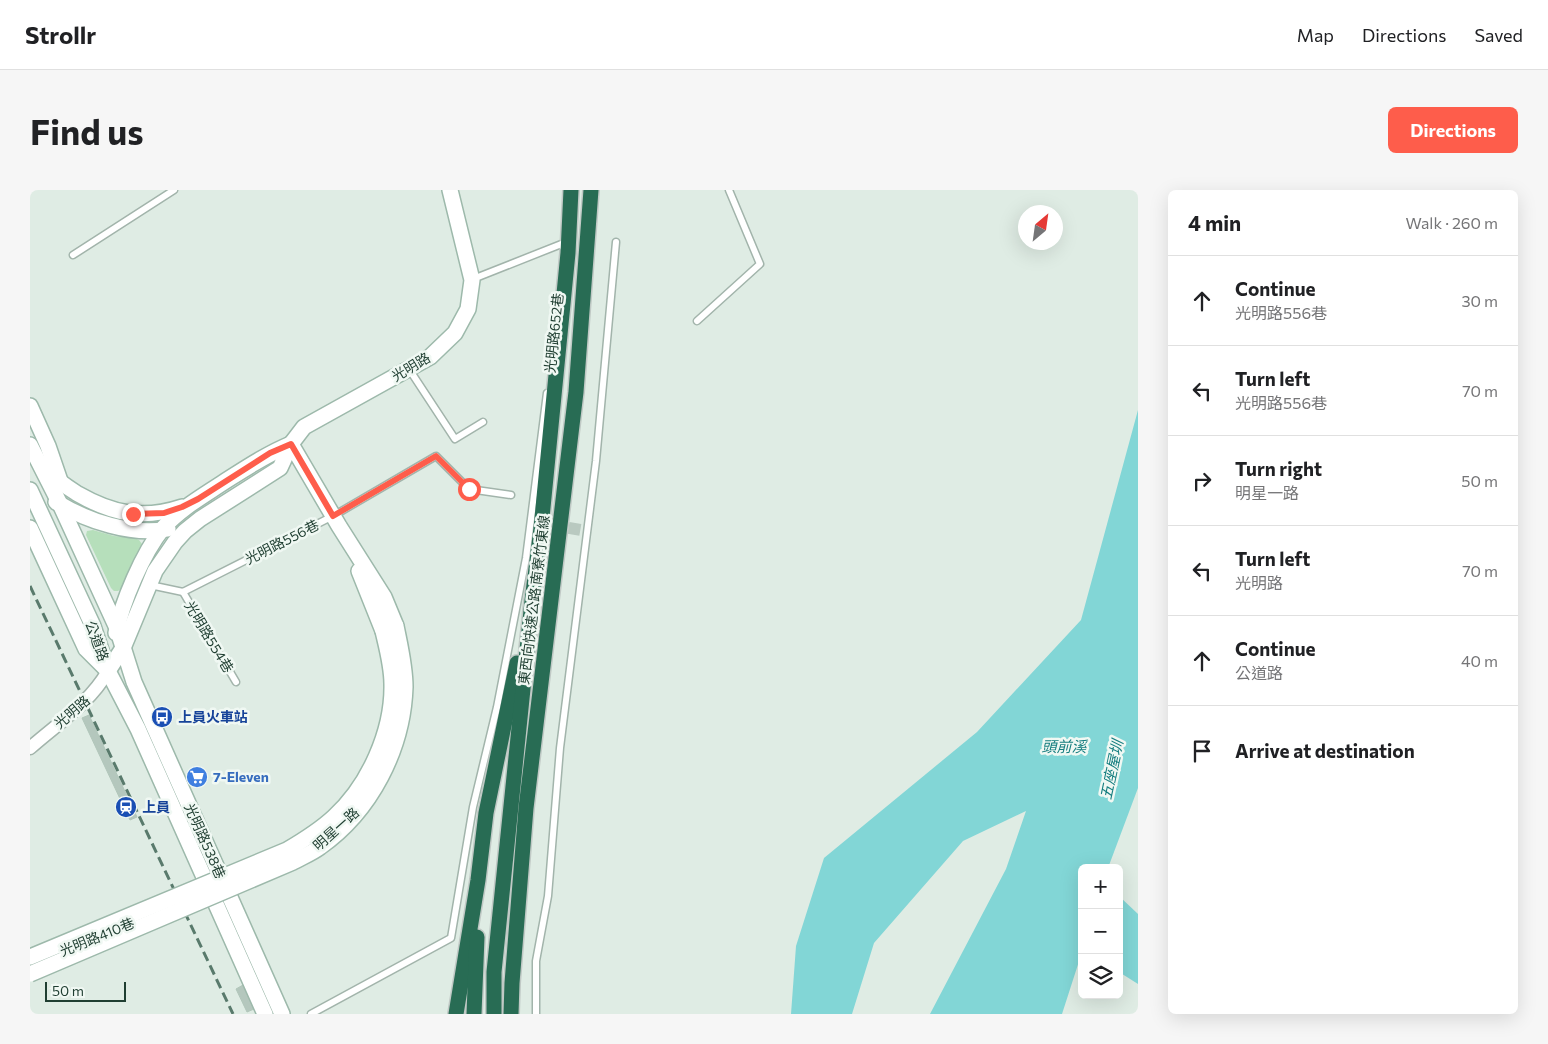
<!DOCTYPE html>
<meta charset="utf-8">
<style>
:root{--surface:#fff;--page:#f6f6f6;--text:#202124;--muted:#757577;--line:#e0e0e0;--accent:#fe5d4b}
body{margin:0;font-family:Commissioner,"Noto Sans TC",sans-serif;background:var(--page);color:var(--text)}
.controls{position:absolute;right:15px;bottom:15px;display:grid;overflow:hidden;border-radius:8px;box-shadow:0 5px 20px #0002}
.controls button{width:45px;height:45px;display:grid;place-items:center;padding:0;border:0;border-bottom:1px solid var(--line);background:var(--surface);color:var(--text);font:25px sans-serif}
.compass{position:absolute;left:988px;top:15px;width:45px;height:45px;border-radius:50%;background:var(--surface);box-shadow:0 5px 20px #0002;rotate:29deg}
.scale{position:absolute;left:15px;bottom:12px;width:81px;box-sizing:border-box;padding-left:5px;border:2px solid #1f3e31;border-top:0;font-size:14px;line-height:18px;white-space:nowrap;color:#1f3e31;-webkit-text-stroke:4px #f0f8f3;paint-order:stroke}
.stop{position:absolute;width:15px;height:15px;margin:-11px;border:4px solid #fe5d4b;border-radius:50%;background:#fff}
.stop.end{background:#fe5d4b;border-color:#fff;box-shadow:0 1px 5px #0008}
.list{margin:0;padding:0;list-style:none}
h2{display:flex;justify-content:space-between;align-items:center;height:65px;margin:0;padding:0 20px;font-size:21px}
h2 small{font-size:16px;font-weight:400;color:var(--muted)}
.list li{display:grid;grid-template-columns:32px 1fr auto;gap:15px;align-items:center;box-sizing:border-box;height:90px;padding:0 20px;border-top:1px solid var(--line)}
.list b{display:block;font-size:19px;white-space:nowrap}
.list p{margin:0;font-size:16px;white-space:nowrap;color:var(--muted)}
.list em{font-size:16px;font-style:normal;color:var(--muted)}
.icon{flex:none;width:28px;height:28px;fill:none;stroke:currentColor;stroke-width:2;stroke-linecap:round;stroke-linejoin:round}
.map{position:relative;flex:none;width:1108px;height:824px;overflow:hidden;border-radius:8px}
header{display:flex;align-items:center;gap:30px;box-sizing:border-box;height:70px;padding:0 25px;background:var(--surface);border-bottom:1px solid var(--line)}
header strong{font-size:24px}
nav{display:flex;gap:28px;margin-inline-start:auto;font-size:18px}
.intro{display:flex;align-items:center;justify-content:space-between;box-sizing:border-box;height:120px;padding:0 30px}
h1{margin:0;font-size:35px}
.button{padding:12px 22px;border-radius:8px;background:var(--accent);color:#fff;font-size:18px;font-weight:700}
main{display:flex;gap:30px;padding:0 30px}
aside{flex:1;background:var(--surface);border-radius:8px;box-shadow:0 5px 20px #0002}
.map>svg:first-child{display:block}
</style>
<header>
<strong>Strollr</strong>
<nav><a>Map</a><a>Directions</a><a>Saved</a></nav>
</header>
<div class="intro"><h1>Find us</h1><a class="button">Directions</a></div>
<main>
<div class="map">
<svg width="1108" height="824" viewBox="0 0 1108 824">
<rect width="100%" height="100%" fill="#dfece4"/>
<polygon fill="#b6dfbb" points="63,340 84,346 104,348 109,350 112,354 92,398 88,401 84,401 81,398 56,345 57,341"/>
<g fill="#82d6d6">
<polygon points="1108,220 1108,598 1078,678 1052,678 1052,762 1032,824 900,824 976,679 996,621 933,651 844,753 822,824 761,824 766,756 794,668 947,542 1051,430"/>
<polygon points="1089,706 1108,724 1108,794 1089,782"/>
</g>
<g fill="#b4c7bd" stroke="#b1c6ba">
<polygon points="59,525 107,627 100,630 52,528"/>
<polygon points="213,795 224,819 217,822 206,799"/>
</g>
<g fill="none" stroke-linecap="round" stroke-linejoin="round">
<polyline stroke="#b9c9c0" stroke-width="12" stroke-dasharray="12 6" stroke-linecap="butt" points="503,332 557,341"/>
<g stroke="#a2b4ab" stroke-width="9">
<g id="lane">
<polyline points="43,65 144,0"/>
<polyline points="443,89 534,53 533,57"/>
<polyline points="667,131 730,74 699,0"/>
<polyline points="379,179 425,249 453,232"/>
<polyline points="120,395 153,402 303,326 406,266 439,299 481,305"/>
<polyline points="153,402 206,492"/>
<polyline points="0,775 50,755"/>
<polyline points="281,824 421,748 443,617 467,517 496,368 517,203"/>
<polyline points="506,824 506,771 518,706 530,558 566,271 586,52"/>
</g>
</g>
<g stroke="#a2b4ab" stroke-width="15">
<path id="street" d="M 0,558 C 27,534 60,513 78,481"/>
</g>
<g stroke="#9db9ab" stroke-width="18">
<g id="secondary">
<polyline points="0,216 18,256 30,291"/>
<polyline points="261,254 309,336 354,407 366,436"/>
<polyline points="0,255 30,314 87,438 104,492 252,824"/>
<path d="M 18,281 C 27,291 37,297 48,304 C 83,324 113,330 152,317"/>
<polyline points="0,300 63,436 78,481 108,539 235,824"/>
<path d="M 26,312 C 57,331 102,346 138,339"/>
<polyline points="0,338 56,459 75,478"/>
<polyline points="329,381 353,441"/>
<path d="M 86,443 C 92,412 113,363 133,338 C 150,319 173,306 194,292 C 216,278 237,264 261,254"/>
<polyline points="78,481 93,458 125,381 145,352 155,341 170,329 250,278 261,254 274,237 400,167 425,143 438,119 442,90 420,0"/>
</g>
</g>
<g stroke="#c0c9c5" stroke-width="18">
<g id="highway">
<polyline points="426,824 448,690 456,623 487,473"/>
<polyline points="444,824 447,747"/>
<polyline points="464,824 464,782 502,411 511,338 538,63 541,0"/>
<polyline points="481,824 482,793 496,618 546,202 561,0"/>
</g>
</g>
<use href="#lane" stroke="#fff" stroke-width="6"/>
<use href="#street" stroke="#fff" stroke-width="12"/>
<use href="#secondary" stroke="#fff" stroke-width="15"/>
<use href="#highway" stroke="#286c54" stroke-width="15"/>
<polyline stroke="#597a6c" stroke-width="3" stroke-dasharray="10 5" stroke-linecap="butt" points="0,396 203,824"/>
<g stroke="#9db9ab" stroke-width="18" stroke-linecap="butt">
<g id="secondary-bridge">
<path d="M 0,767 L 257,660 C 274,650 290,640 304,627 C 339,595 363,541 362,494 C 362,476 357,458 353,441"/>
<path d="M 0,784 L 263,672 C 272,667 282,663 290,657 C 341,621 373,559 375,497 C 375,476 370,456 366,436"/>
</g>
</g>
<use href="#secondary-bridge" stroke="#fff" stroke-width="15"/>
</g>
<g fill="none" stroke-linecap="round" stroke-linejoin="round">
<polyline stroke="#fe5d4b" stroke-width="6" points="103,324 134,323 152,317 168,309 240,263 261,254 303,326 406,266 439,299"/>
</g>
<defs>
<g id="bus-disc" transform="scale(1.125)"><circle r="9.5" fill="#1a4fb4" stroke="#f0f8f3"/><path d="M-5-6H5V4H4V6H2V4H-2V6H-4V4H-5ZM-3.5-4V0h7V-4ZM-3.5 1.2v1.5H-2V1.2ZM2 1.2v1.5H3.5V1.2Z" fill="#fff"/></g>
<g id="supermarket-disc" transform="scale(1.125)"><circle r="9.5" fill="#3f7fe0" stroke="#f0f8f3"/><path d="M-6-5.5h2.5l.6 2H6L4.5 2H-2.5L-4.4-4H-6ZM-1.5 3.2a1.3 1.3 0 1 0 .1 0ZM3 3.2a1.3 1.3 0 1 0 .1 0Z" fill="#fff"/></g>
<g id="station-disc" transform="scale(1.125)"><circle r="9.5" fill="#1a4fb4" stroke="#f0f8f3"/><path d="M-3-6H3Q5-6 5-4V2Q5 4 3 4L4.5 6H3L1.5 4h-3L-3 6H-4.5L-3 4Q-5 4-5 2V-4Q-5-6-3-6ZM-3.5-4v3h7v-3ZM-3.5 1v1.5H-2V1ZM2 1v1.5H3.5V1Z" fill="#fff"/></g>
</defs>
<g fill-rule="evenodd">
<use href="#bus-disc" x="132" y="527"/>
<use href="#supermarket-disc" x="167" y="587"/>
<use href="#station-disc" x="96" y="617"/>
</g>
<g text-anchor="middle" stroke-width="5" stroke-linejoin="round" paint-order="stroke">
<g font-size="14" fill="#1f3e31" stroke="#f0f8f3">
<text transform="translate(524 143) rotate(-84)" y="5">光明路652巷</text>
<text transform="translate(381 177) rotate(-31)" y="5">光明路</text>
<text transform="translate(252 352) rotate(-27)" y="5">光明路556巷</text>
<text transform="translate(504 410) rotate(-83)" y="5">東西向快速公路 南寮竹東線</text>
<text transform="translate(179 447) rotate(59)" y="5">光明路554巷</text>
<text transform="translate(67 451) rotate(70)" y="5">公道路</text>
<text transform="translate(42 522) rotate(-41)" y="5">光明路</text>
<text transform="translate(306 639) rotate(-42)" y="5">明星一路</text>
<text transform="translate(175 651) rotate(66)" y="5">光明路538巷</text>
<text transform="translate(67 747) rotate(-22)" y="5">光明路410巷</text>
</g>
<g font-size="14" font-weight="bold" fill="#164399" stroke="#f0f8f3" text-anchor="start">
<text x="148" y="532">上員火車站</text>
<text x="112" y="622">上員</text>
</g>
<g font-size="14" font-weight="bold" fill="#366cbe" stroke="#f0f8f3" text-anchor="start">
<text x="183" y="592">7-Eleven</text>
</g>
<g font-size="15" font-style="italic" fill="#147d7f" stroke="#f0f8f3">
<text x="1034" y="562">頭前溪</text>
<text transform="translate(1082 580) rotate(-78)" y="5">五座屋圳</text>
</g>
</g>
</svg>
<div class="controls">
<button>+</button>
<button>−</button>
<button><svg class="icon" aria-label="layers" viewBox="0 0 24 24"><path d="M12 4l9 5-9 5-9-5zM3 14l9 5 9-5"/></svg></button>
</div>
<svg class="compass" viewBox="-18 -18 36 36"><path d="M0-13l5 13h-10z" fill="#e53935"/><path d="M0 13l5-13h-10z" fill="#757577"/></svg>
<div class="scale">50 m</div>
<div class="stop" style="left:439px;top:299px"></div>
<div class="stop end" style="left:103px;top:324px"></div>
</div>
<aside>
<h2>4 min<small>Walk · 260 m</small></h2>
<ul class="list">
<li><svg class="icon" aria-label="ahead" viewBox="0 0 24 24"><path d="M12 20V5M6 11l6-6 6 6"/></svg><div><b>Continue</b><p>光明路556巷</p></div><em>30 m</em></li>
<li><svg class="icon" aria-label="left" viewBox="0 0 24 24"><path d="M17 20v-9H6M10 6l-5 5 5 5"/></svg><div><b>Turn left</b><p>光明路556巷</p></div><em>70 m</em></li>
<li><svg class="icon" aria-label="right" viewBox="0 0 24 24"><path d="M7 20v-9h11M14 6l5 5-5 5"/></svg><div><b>Turn right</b><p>明星一路</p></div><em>50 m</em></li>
<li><svg class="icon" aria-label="left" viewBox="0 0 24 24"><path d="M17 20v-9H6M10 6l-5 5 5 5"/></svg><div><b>Turn left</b><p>光明路</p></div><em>70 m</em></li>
<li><svg class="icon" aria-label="ahead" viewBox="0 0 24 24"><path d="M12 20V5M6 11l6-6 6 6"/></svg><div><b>Continue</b><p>公道路</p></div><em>40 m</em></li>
<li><svg class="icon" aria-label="arrive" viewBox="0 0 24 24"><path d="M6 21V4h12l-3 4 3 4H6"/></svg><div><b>Arrive at destination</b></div></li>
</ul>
</aside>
</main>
